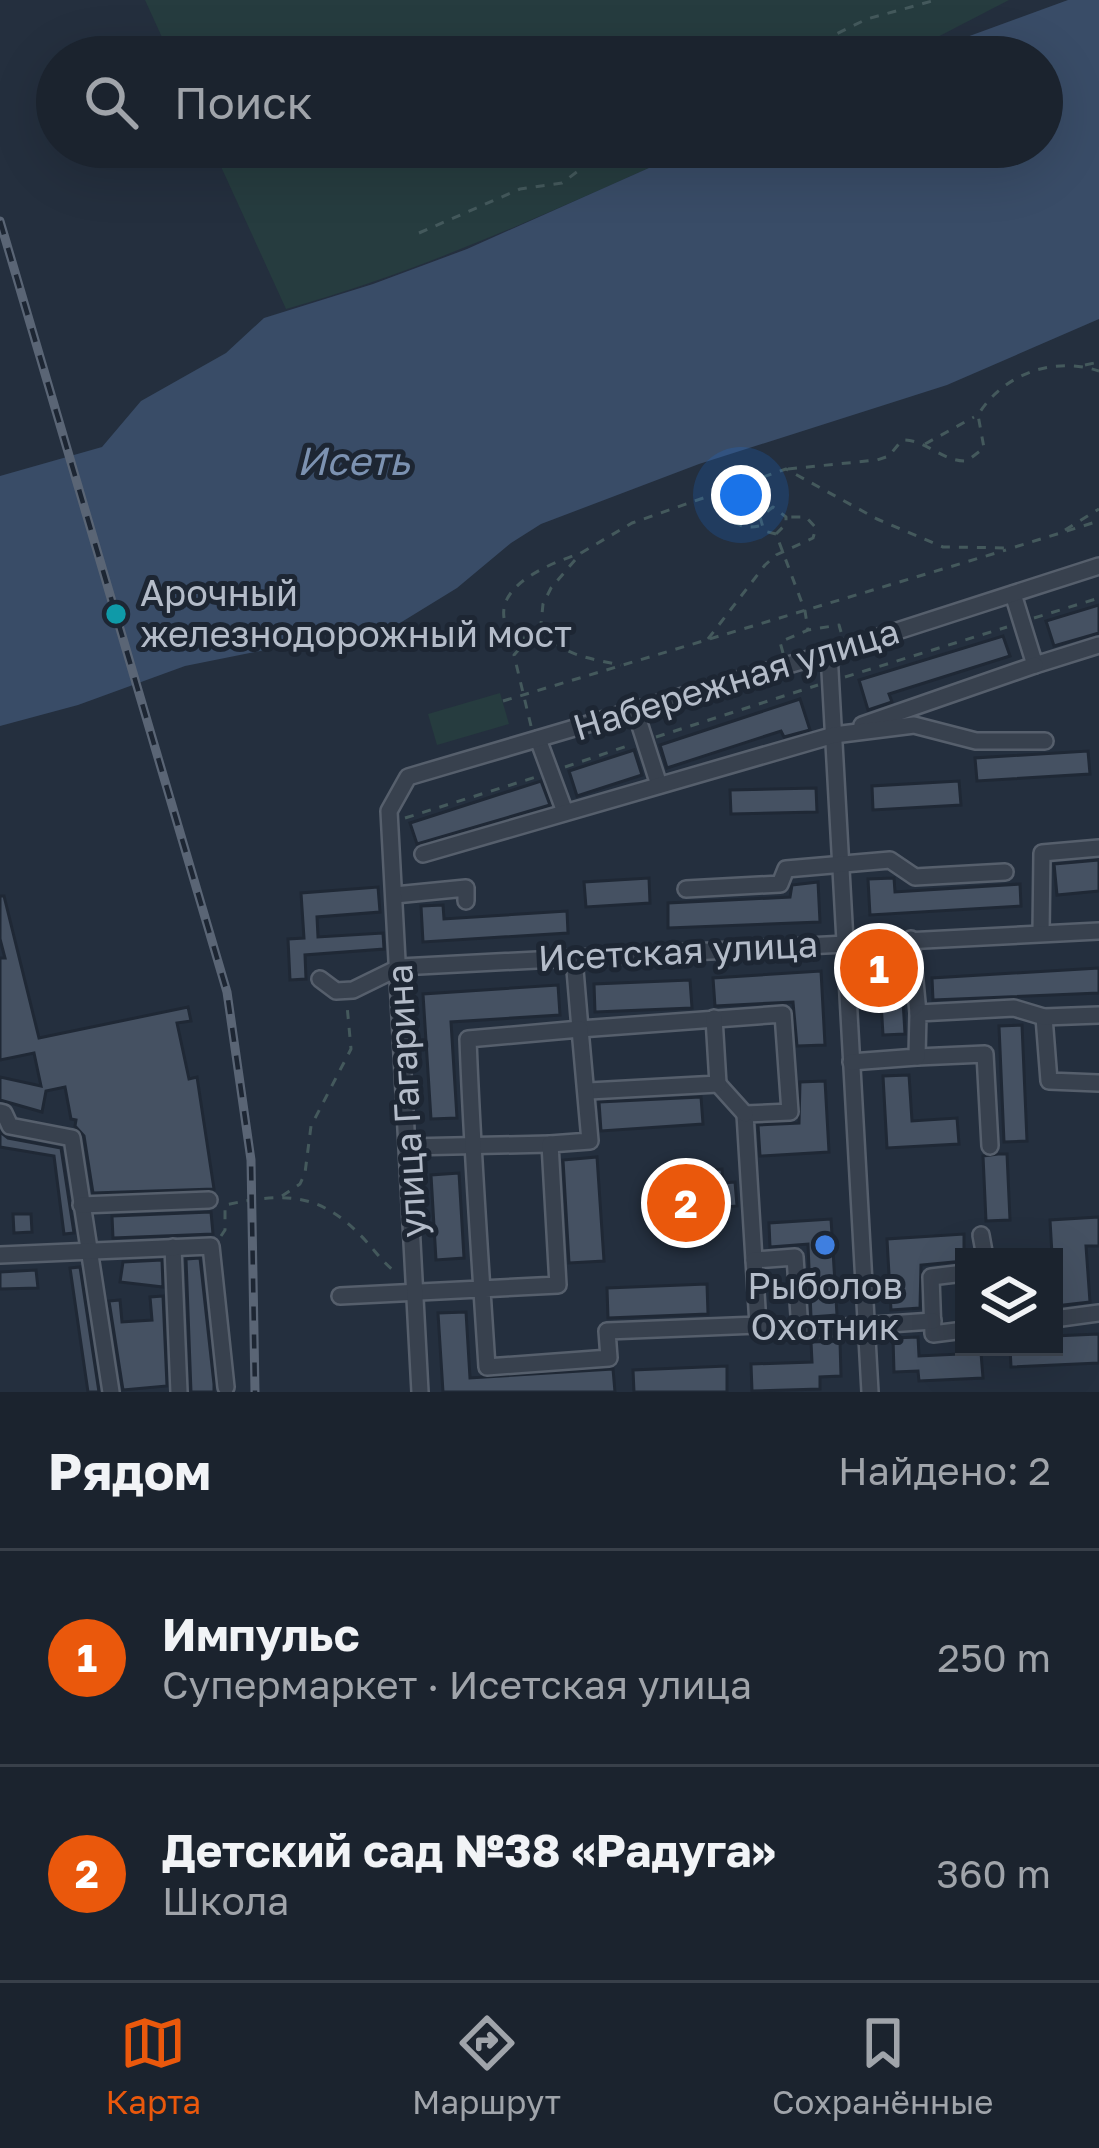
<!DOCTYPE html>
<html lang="ru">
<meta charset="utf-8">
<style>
:root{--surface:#1b232e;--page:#242b36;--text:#f1f3f6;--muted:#a0a4aa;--line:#39404a;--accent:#ea580c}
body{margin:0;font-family:"Golos Text",sans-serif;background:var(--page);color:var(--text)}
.controls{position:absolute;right:36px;bottom:36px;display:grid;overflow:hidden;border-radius:0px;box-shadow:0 12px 48px #0002}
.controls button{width:108px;height:108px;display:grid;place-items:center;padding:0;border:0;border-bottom:3px solid var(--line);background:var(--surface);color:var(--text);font:60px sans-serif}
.you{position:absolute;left:741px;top:495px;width:42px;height:42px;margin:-30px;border:9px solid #fff;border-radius:50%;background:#1a73e8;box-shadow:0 0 0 18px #1a73e833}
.badge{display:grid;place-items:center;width:78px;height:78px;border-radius:50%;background:var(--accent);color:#fff;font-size:39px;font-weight:700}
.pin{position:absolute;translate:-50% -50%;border:6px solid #fff;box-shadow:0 3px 12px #0006}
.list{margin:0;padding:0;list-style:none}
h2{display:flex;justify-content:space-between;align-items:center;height:156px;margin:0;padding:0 48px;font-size:51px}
h2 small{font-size:39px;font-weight:400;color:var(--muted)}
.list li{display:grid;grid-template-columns:78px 1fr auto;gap:36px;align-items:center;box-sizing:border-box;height:216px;padding:0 48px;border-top:3px solid var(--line)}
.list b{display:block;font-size:45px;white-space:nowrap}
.list p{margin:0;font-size:39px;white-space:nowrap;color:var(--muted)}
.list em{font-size:39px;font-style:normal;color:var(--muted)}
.icon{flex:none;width:66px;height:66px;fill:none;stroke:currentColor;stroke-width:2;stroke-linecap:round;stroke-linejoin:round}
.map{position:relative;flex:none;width:1099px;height:1392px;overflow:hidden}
.search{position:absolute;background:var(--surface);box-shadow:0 12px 48px #0002;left:36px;right:36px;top:36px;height:132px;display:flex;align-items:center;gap:30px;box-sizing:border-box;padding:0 42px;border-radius:66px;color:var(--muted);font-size:45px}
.sheet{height:588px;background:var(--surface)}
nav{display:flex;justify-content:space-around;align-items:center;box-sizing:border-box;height:168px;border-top:3px solid var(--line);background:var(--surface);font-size:33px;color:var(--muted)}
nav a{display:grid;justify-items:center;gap:6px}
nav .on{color:var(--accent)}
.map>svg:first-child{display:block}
</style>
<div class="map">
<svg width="1099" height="1392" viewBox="0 0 1099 1392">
<rect width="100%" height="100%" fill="#242f3e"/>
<g fill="#263c3f">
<polygon points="145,0 1009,0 899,57 171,57"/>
<path d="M 212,147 L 696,147 C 561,207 429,269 286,309 Z"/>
<polygon points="500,693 509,724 437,745 428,714"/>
</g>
<polygon fill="#394c67" points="1068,0 1099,0 1099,319 947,385 699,464 541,524 511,543 457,588 400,623 341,636 300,629 285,646 185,666 78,705 0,726 0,476 102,447 141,401 226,353 264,318 373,284 467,249 696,147 1042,147 1042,57 912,57"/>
<g fill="#455162" stroke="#1f2835" stroke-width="3">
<polygon points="1099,605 1099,633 1054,646 1046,621"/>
<polygon points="1003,636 1010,656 889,694 892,702 868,710 859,680"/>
<polygon points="800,699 810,730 784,737 781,731 667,768 660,745"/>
<polygon points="634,750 642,775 577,796 569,771"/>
<polygon points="1088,751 1090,774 977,781 975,758"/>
<polygon points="541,781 550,805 417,844 410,823"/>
<polygon points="959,781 961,805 873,810 872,786"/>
<polygon points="816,788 817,812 731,814 730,790"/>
<polygon points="1099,860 1099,891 1057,895 1054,864"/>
<polygon points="649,878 650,903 586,907 584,882"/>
<polygon points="894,878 895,892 1020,884 1021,906 870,915 868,879"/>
<polygon points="818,882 820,922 668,928 668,903 790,897 792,885"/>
<polygon points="378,887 380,912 317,917 318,937 383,933 384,949 305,955 306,979 290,980 288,939 304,938 301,893"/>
<polygon points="0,896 4,896 39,1038 188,1007 191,1021 177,1023 189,1079 197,1077 214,1189 93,1193 84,1136 75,1126 76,1120 71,1119 65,1087 46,1091 42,1112 0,1100 0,1077 41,1086 34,1053 0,1060 0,958 5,958 0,939"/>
<polygon points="443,905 444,919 567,911 568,933 423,942 421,906"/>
<polygon points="901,967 905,1034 883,1035 879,968"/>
<polygon points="1099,968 1099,993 933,1000 932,978"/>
<polygon points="821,971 825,1045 797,1046 793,1002 715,1006 713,978"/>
<polygon points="690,980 692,1008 595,1012 594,984"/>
<polygon points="558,985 560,1015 451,1022 457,1118 431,1119 423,994"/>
<polygon points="1022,1025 1027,1141 1004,1142 999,1026"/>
<polygon points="909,1075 912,1121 957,1118 959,1144 887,1148 883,1076"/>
<polygon points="825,1081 829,1152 760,1156 758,1125 799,1123 800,1082"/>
<polygon points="701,1097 703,1124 601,1131 599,1102"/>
<polygon points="0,1132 8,1138 61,1148 74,1233 64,1234 54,1156 0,1147"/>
<polygon points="998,1154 1007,1154 1010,1220 986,1221 983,1156"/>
<polygon points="597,1157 604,1261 569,1263 563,1160"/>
<polygon points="695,1163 695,1167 709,1166 709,1170 722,1169 723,1183 735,1182 737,1206 725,1207 727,1222 679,1231 678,1217 697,1216 694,1178 675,1180 674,1165"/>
<polygon points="459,1173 464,1258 436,1260 431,1175"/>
<polygon points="211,1212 213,1234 113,1238 112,1216"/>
<polygon points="13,1214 31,1214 32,1232 14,1233"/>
<polygon points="1099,1217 1099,1246 1086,1246 1090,1302 1055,1306 1050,1220"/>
<polygon points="831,1219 837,1315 811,1317 808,1244 770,1247 769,1223"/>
<polygon points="964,1234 964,1261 921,1265 920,1308 891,1310 887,1239"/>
<polygon points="200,1258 214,1384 214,1392 191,1392 186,1259"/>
<polygon points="162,1260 163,1287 120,1282 123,1262"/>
<polygon points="80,1267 99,1392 88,1392 70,1268"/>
<polygon points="36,1270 38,1288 0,1289 0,1272"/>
<polygon points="707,1284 708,1314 608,1318 607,1288"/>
<polygon points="163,1296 167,1386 123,1390 109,1301 120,1300 122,1322 152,1320 150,1297"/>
<polygon points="466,1312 470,1378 613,1369 615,1392 443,1392 438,1313"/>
<polygon points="1099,1334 1099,1363 1011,1367 1010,1347 1054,1347 1054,1336"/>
<polygon points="918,1337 919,1356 981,1353 983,1378 919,1381 918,1371 894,1372 893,1338"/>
<polygon points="840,1341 841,1376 820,1377 820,1389 752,1391 751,1364 812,1362 811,1342"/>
<polygon points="727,1366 727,1392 634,1392 633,1370"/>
</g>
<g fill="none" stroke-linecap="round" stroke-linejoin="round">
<g stroke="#565f6c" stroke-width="20">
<g id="minor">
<polyline points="1013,594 1035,665 1099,645"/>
<polyline points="829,653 870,1392"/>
<polyline points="635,710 659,785"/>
<polyline points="862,725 1035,665"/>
<polyline points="538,739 565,812"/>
<polyline points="423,854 834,735 914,725 976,741 1045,741"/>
<polyline points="686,889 780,884 786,869 890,860 915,877 1005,872"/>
<polyline points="395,895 466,888 466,901"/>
<polyline points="1041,933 1042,853 1099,848"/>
<polyline points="911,939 918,1013"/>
<polyline points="574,958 580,1029 783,1014 790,1112 745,1114 754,1260"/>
<polyline points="320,979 336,991 353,990 400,967 1099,931"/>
<polyline points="1044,1017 1049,1081 1098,1083"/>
<polyline points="917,1057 985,1054 990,1146"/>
<polyline points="851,1062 917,1057 918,1013 1014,1008 1044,1017 1099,1015"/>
<polyline points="718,1084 745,1114"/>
<polyline points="589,1091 718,1084 714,1018"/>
<polyline points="0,1112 4,1113 10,1126 72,1138 111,1392"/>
<polyline points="408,1147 550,1144"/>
<polyline points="81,1205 209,1200"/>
<polyline points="981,1235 985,1257"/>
<polyline points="173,1247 179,1392"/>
<polyline points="0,1255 211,1246 226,1387"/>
<polyline points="964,1273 931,1277 933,1334 964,1330"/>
<path d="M 340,1296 L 558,1285 L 550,1144 L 590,1141 L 580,1029 L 468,1039 C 472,1149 480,1258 487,1367 L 609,1358 L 607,1331 L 758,1325 L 754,1260 L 795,1257 L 800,1330 L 933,1321"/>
<polyline points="1054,1319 1099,1313"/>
<polyline points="758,1325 800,1330"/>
<polyline points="420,1392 389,811 408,777 829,653 1099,566"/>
</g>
</g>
<g stroke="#44595c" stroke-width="3" stroke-dasharray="9 9" stroke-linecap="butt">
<polyline points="789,57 867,19 936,0"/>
<polyline points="419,233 520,189 562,183 610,147"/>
<polyline points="1085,365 1099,362"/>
<polyline points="925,444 974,417"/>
<path d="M 788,469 L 877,460 L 889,456 L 902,440 C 926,439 942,462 967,461 L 984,448 L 978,415 C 1003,374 1053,356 1099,371"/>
<path d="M 731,490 L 724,506 C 730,522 741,530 759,526"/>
<polyline points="1065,530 1099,509"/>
<polyline points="776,534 786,524 786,517 773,507 760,517 764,531 776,534 805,611 808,630"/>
<polyline points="1015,547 1099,521"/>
<polyline points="1034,618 1099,598"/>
<path d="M 543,627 C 555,655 593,659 621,665"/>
<path d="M 527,638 L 513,638 C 479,591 546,565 581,553"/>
<polyline points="708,639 765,565 776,555 813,538 816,528 806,517 786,517"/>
<polyline points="783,653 780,642 808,630 839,625 841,632"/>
<polyline points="845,677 1007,627"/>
<polyline points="503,701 1006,550"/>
<polyline points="531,726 514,655 541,624 543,604 551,588 581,553 632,523 786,469 877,519 943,547 1012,548"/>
<polyline points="656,737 818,685"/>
<polyline points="565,767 630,745"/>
<polyline points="405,818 539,776"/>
<polyline points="282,1196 300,1184 305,1173 311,1126 351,1049 347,1005"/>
<path d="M 221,1236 L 225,1230 L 225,1205 C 285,1192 321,1192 365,1240 C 377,1253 383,1263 398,1274"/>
</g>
<use href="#minor" stroke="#38414e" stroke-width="15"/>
<g stroke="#5a6575" stroke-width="9">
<polyline id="rail" points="0,221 227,992 251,1160 255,1392"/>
</g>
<use href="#rail" stroke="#1d2633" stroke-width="4.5" stroke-dasharray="14" stroke-linecap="butt"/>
</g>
<circle fill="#0f9aa8" stroke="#1d2633" stroke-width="4.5" cx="116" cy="614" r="12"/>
<circle fill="#3f7fe0" stroke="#1d2633" stroke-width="4.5" cx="825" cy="1245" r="12"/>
<g text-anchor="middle" stroke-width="10" stroke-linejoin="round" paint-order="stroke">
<g font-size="36" fill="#b4bcc9" stroke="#1d2633" text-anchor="start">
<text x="140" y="606">Арочный<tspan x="140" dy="41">железнодорожный мост</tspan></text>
<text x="825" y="1299" text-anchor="middle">Рыболов<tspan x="825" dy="41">Охотник</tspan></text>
</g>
<g font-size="36" fill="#b4bcc9" stroke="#1d2633">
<text transform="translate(736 679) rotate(-17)" y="13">Набережная улица</text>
<text transform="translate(678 951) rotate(-3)" y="13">Исетская улица</text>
<text transform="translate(406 1101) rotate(-93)" y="13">улица Гагарина</text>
</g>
<g font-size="39" font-style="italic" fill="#7c92b1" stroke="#1d2633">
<text x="353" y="475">Исеть</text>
</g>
</g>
</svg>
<div class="controls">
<button><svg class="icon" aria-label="layers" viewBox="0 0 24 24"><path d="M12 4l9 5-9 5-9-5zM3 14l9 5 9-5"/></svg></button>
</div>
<div class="you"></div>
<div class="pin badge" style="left:879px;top:968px">1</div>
<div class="pin badge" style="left:686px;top:1203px">2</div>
<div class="search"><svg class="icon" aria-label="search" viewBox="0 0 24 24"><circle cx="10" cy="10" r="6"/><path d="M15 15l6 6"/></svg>Поиск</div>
</div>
<section class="sheet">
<h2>Рядом<small>Найдено: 2</small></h2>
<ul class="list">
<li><span class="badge">1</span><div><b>Импульс</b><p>Супермаркет · Исетская улица</p></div><em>250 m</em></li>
<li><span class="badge">2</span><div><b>Детский сад №38 «Радуга»</b><p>Школа</p></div><em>360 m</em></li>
</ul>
</section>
<nav>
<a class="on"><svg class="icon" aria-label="map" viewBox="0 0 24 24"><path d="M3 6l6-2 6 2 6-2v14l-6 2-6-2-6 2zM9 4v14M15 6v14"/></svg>Карта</a>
<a><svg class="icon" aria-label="directions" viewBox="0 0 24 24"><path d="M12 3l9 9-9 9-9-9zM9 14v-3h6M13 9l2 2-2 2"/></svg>Маршрут</a>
<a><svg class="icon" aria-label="saved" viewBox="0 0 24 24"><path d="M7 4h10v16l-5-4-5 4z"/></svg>Сохранённые</a>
</nav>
